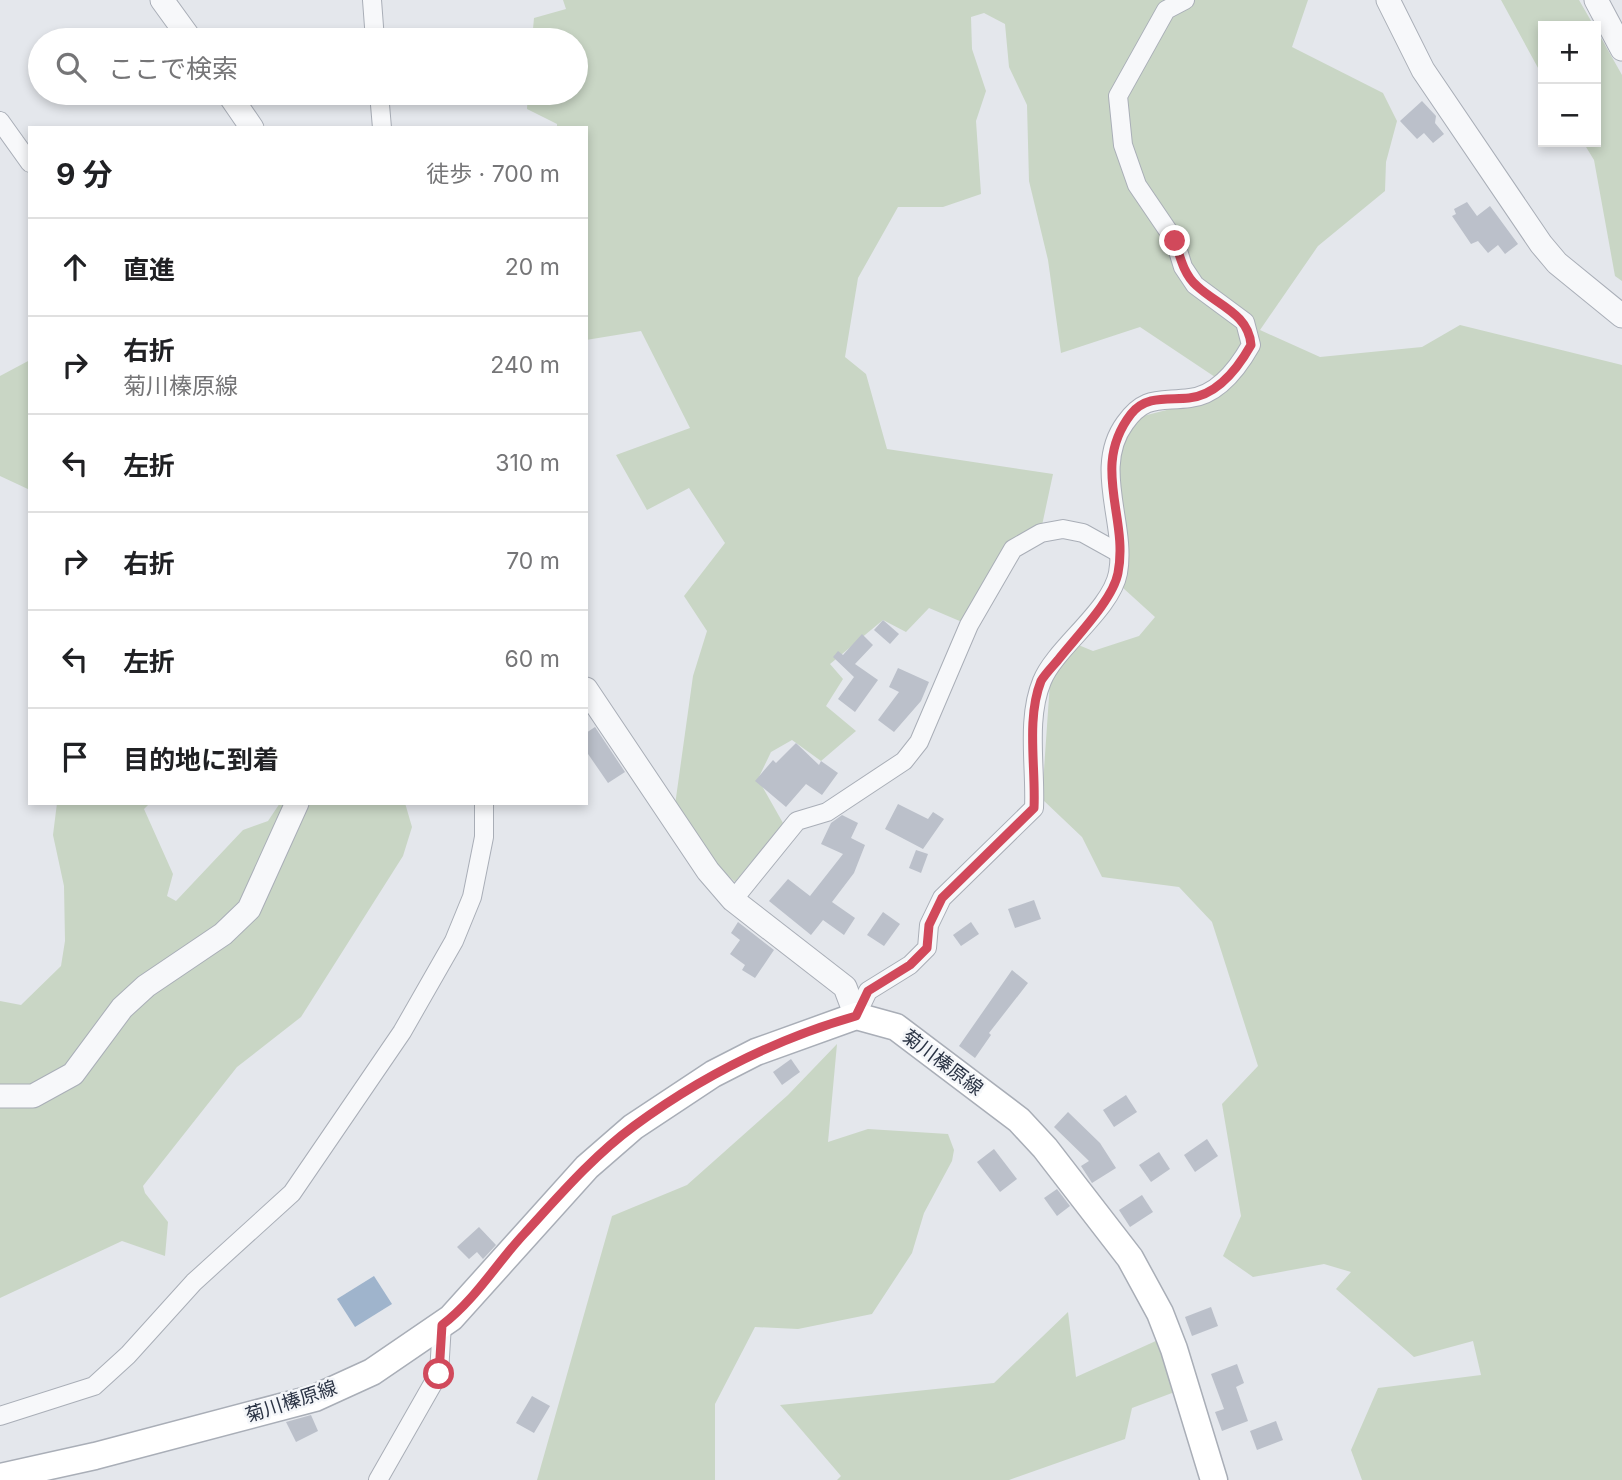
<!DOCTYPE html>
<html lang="ja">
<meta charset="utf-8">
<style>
:root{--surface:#fff;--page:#f2f2f2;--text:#202124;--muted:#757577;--line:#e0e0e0}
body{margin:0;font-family:Inter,"Noto Sans JP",sans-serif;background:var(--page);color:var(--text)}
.controls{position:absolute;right:21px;top:21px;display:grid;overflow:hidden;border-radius:0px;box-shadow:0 4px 10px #0003}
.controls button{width:63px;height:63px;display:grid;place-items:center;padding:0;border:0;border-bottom:2px solid var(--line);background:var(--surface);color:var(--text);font:35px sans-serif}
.stop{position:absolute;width:21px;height:21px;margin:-16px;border:5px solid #d1495b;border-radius:50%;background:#fff}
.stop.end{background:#d1495b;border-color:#fff;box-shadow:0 2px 7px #0008}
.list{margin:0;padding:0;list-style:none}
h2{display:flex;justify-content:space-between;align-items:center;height:91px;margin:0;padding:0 28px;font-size:30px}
h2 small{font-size:23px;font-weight:400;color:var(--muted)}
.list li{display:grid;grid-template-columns:46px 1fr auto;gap:21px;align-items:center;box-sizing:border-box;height:98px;padding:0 28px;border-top:2px solid var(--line)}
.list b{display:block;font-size:26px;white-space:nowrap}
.list p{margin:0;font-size:23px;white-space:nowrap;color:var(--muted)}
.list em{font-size:23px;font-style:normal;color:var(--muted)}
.icon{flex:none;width:38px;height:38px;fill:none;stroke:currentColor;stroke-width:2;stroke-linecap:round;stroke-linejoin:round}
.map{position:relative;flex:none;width:1622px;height:1480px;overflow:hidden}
.search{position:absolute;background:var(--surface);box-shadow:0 4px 10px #0003;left:28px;top:28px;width:560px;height:77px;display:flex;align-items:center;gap:18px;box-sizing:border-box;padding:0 24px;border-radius:38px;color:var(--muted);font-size:26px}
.panel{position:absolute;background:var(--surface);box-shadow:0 4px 10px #0003;left:28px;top:126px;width:560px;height:679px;border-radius:0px}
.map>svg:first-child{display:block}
</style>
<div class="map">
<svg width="1622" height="1480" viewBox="0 0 1622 1480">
<rect width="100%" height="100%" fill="#e4e7ec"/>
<g fill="#c9d6c5">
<polygon points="563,0 1308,0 1292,47 1383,93 1397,121 1386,162 1385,191 1318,246 1260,330 1320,357 1422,347 1460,325 1622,365 1622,1480 1362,1480 1351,1450 1378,1388 1481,1375 1473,1341 1414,1357 1336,1289 1351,1272 1324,1264 1253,1277 1223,1256 1241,1216 1222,1104 1258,1066 1212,922 1179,887 1102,877 1082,837 1042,799 1050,682 1076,644 1093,651 1139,636 1155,617 1122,587 1116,454 1128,428 1143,416 1210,399 1227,385 1140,327 1061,353 1048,260 1029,181 1027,105 1009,67 1005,24 984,13 971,17 972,49 986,91 976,121 981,194 943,207 898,207 858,278 845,357 866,374 887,449 1053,474 1041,530 962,622 929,608 906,632 883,620 830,664 843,679 826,706 856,731 821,761 792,740 771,752 758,779 783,823 735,882 712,861 675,805 693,676 707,631 684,596 725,543 689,488 647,510 616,455 690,428 641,331 586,340 586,128 557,128 557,124 527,109 528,93 576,93 576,40 532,40 534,18 566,9"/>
<polygon points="1501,0 1579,0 1594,26 1543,26 1543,77"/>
<polygon points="1596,29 1622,75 1622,281 1615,276 1594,160 1583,142 1596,142"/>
<polygon points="30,360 30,490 0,476 0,376"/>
<polygon points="57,803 150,803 144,809 173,874 167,896 176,901 243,830 268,821 280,803 405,803 412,827 403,856 301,1017 237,1067 143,1186 145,1193 168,1222 165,1256 122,1241 0,1298 0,1001 21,1005 61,966 65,941 64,886 53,835"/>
<polygon points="837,1044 828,1142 868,1129 948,1134 954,1150 952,1161 924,1213 912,1253 872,1314 798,1329 755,1327 715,1404 715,1480 537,1480 612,1216 687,1185 788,1095"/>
<polygon points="1068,1312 1076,1377 1158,1340 1180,1390 1132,1408 1125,1439 1009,1480 837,1480 841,1476 780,1405 994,1383"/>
</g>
<polygon fill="#9fb4cc" points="374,1276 392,1304 355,1327 337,1299"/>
<g fill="#bbc0ca">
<polygon points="1422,101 1436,116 1435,123 1444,134 1433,143 1424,133 1417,139 1400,121"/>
<polygon points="1467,202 1477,216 1490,206 1518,244 1505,254 1498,245 1488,253 1478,241 1471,244 1452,216 1456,214 1454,209"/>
<polygon points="883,620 899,634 890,644 874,630"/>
<polygon points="862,634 873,645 855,664 878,680 855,712 838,699 854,677 833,657 838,651 843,655"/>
<polygon points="898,668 929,682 921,701 894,732 878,720 899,692 889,687"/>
<polygon points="595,727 625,772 608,783 586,751 586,733"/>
<polygon points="796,743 819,765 821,761 838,773 822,795 806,784 786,807 755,781 773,760 776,763"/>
<polygon points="898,804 928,819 933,812 944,819 923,849 885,829"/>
<polygon points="842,815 858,823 851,838 865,845 854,873 832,902 855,918 844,935 823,920 811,935 769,901 788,879 810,896 843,854 821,844 831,823"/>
<polygon points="916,850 928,854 921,873 909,868"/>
<polygon points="1034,900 1041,919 1015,928 1008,909"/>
<polygon points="883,912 900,924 884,946 867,935"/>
<polygon points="738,922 774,950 755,978 742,970 745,965 730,954 740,940 731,933"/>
<polygon points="971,922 979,934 961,946 953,935"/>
<polygon points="1012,970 1028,983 989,1033 991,1035 975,1058 959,1046"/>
<polygon points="791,1059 800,1072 782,1085 773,1072"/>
<polygon points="1126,1095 1137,1112 1114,1127 1103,1110"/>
<polygon points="1068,1112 1100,1143 1116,1168 1092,1183 1081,1166 1089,1161 1054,1127"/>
<polygon points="1207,1139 1218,1156 1195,1172 1184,1155"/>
<polygon points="994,1149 1017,1179 1000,1192 977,1162"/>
<polygon points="1159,1152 1170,1169 1151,1182 1139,1165"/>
<polygon points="1057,1189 1070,1206 1057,1216 1044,1198"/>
<polygon points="1142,1195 1153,1212 1130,1227 1119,1210"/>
<polygon points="479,1227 496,1245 483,1259 477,1252 469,1259 457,1247"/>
<polygon points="1211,1307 1218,1326 1192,1336 1185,1317"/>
<polygon points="1237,1364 1244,1383 1236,1387 1248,1421 1222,1431 1215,1412 1224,1409 1211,1374"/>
<polygon points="532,1396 550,1406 534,1433 516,1423"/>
<polygon points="311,1415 318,1431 296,1442 286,1422"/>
<polygon points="1276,1421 1283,1440 1257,1450 1250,1431"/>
</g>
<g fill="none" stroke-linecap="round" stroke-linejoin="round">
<g stroke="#a9aeb7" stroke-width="20">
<g id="minor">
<polyline points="372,0 375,40"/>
<polyline points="379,93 382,128"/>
<polyline points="0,121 30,163"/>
<polyline points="733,900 797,821 827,812 904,761 919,742 969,625 1013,549 1041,533 1063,529 1083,533 1119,553"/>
<path d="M 856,1016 L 868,991 L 910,965 L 927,948 L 929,925 L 942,898 L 1034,808 C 1036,768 1026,719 1042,681 C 1055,648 1111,610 1118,573 C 1127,524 1092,468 1125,423 C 1145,395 1159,402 1190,398 C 1218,395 1238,368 1251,345 L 1245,322 L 1195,285 L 1183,267 L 1175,241 L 1137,185 L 1123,145 L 1118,96 L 1166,10 L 1185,0"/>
<polyline points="0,1416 94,1386 128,1355 194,1282 292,1193 402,1032 454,941 472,897 484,837 484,803"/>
<polyline points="378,1480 439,1373 442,1324"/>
</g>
</g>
<g stroke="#a9aeb7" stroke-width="25">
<g id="tertiary">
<polyline points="162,0 191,40"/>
<polyline points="1388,0 1423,70 1541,244 1557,263 1622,316"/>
<polyline points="1596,0 1622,49"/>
<polyline points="228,93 252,128"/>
<polyline points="586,689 708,871 733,900 845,987 856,1016"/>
<polyline points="0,1096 33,1096 73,1074 122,1008 146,986 223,934 249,909 297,803"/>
</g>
</g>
<g stroke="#a9aeb7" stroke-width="29">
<polyline id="secondary" points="0,1477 95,1456 315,1398 372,1372 451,1318 587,1167 633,1127 713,1074 756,1052 856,1016 896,1027 1019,1120 1045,1148 1130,1258 1160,1313 1174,1349 1214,1480"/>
</g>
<use href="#minor" stroke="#f7f8fa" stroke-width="18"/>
<use href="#tertiary" stroke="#f7f8fa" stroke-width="23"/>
<use href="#secondary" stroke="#fff" stroke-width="26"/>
</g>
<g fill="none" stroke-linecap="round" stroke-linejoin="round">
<path stroke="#d1495b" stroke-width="9" d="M 439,1374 L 442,1325 C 475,1300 496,1264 524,1234 C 558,1197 593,1156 634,1126 C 702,1076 776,1039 856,1016 L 868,991 L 910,965 L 927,948 L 929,925 L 942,898 L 1034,808 C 1036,768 1026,719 1041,681 C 1045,674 1053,666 1058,660 C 1075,638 1113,600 1118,573 C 1129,517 1090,467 1131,414 C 1146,395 1168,400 1189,398 C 1218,395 1238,368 1251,345 C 1249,314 1217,305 1197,286 C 1184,275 1180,257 1175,241"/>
</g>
<g text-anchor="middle" stroke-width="5" stroke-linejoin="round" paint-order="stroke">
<g font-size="19" fill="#2b3445" stroke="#f4f6f9">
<text transform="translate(943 1062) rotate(37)" y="7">菊川榛原線</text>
<text transform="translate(291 1401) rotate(-18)" y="7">菊川榛原線</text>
</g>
</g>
</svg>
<div class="controls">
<button>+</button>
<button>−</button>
</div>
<div class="stop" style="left:439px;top:1374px"></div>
<div class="stop end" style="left:1175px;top:241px"></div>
<div class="search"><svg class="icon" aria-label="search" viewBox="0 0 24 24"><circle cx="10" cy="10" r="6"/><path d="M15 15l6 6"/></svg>ここで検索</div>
<section class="panel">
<h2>9 分<small>徒歩 · 700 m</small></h2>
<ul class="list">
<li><svg class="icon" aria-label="ahead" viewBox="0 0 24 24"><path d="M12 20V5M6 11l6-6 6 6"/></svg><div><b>直進</b></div><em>20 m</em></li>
<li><svg class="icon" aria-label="right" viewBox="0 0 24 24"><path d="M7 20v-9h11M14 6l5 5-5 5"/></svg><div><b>右折</b><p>菊川榛原線</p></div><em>240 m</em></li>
<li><svg class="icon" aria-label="left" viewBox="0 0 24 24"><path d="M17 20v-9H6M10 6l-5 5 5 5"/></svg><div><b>左折</b></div><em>310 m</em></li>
<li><svg class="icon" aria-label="right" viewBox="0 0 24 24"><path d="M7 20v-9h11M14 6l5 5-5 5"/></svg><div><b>右折</b></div><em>70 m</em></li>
<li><svg class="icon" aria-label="left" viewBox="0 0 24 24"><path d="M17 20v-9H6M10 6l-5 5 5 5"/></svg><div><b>左折</b></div><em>60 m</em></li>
<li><svg class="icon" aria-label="arrive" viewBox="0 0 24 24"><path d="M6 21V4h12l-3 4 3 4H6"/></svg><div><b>目的地に到着</b></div></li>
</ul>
</section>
</div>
